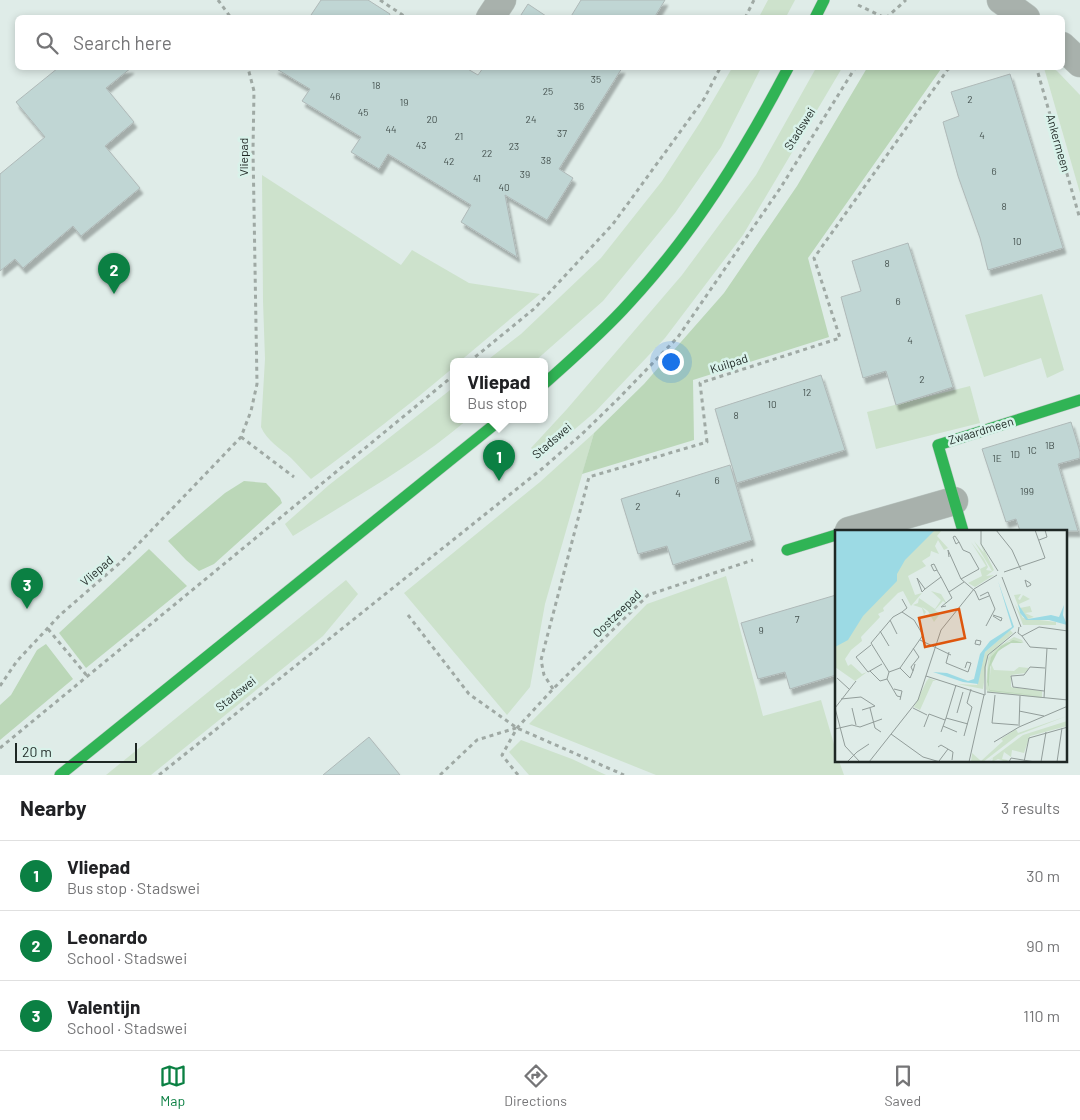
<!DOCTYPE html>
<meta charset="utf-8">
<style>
:root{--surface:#fff;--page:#f2f2f2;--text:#202124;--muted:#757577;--line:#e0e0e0;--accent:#0b8043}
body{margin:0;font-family:Barlow,sans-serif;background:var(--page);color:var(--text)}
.scale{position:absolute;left:15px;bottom:12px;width:122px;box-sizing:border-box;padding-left:5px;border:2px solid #1e2724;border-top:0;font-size:14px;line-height:18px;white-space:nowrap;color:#1e2724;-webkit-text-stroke:4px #d9f2ea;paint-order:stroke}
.you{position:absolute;left:670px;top:361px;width:18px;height:18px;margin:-12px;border:4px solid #fff;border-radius:50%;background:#1a73e8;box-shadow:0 0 0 8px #1a73e833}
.badge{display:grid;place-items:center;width:32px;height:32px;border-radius:50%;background:var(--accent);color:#fff;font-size:16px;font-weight:700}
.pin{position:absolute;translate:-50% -41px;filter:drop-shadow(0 1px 2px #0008)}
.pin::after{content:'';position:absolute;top:26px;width:18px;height:15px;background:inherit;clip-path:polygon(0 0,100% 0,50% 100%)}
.popup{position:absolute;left:450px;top:358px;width:98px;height:65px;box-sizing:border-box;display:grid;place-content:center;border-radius:8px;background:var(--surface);filter:drop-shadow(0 1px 4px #0005);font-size:16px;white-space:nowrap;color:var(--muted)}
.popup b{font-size:19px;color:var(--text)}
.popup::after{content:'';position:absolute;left:50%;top:100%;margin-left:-10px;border:10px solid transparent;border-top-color:var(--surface)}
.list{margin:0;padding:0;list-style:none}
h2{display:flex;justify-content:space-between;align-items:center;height:65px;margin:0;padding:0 20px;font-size:21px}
h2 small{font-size:16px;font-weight:400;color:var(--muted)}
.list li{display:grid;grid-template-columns:32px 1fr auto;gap:15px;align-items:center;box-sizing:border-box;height:70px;padding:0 20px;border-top:1px solid var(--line)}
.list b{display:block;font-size:19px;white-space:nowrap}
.list p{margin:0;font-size:16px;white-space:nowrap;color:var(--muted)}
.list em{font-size:16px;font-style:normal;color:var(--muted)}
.icon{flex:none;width:28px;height:28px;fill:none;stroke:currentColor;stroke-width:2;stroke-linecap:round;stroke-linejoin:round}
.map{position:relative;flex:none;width:1080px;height:775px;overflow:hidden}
.search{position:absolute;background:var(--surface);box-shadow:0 2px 8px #0003;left:15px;right:15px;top:15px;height:55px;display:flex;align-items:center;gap:12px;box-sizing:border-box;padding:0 18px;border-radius:8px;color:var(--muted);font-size:19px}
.sheet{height:275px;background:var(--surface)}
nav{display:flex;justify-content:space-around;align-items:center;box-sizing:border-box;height:70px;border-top:1px solid var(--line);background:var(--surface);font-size:14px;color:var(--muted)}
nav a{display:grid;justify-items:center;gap:2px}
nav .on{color:var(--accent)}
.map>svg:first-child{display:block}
</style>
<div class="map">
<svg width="1080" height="775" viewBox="0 0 1080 775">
<defs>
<filter id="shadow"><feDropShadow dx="3" dy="5.5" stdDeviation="1" flood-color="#0004"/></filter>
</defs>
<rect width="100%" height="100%" fill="#dfece8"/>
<g fill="#cde2cc">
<polygon points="768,0 795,0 786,17 759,17"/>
<polygon points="732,68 761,68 721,147 675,213 603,301 534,362 485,362 521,334 601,258 662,181 701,121"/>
<polygon points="816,68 842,68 743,235 665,338 595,412 542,457 531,448 567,409 682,275 756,175"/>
<polygon points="1044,68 1052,68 1057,71 1080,95 1080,193"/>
<path d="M 262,175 L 401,265 L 412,250 L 469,283 L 540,294 L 459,362 L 454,362 L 454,367 C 408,406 360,443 311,479 C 304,472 298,465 291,458 C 280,448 267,441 261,427 L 265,359 L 263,301 Z"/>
<polygon points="1042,294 1064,370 1047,378 1041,358 984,377 965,315"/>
<polygon points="970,386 980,423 876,449 867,412"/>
<path d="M 454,387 L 454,420 L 467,420 C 414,465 352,499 293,536 L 285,524 L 329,485 Z"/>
<polygon points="594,433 545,604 530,687 507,715 404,593 540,482"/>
<polygon points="726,576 763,716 821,700 836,751 836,761 839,761 844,775 656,775 529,724 647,604"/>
<polygon points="346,580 358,594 323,636 151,775 106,775"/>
<polygon points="521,740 572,759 606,775 529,775 509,752"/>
</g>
<g fill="#bbd7b8">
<polygon points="867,68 947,68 941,69 808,258 829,337 693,380 694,440 582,474 594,433 644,384 724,293 797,186"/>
<polygon points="244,481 266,483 280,498 282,503 214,564 199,571 186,560 168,541 225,493"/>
<polygon points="149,549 187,586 86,668 59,633"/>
<polygon points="46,644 73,679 0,740 0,705 11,695 37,650"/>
</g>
<g fill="#c0d6d4" stroke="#afb9b8" filter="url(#shadow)">
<polygon points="321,0 368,0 390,14 388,18 309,18"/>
<polygon points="581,0 665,0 654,18 570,18"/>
<polygon points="528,4 549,18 519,18"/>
<polygon points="58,68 131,68 106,88 134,122 105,146 140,188 81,236 73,226 23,268 15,259 0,271 0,174 45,137 16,102"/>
<polygon points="275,68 466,68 478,75 483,68 622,68 559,169 573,178 547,220 505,195 517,257 461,222 471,205 388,154 379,169 351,152 361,137 302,101 310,89"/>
<polygon points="1010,74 1063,248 988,270 980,238 958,176 943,122 959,116 951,92"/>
<polygon points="908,243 953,387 896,405 886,371 863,378 841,297 861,291 852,261"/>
<polygon points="821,375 845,450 737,483 715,409"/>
<polygon points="1071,422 1080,452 1080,458 1058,464 1078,531 1020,531 1016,519 1006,522 982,449"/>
<polygon points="730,465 752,540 673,565 667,546 638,554 621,499"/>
<polygon points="836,595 836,675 790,689 785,672 758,679 741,623"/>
<polygon points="369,737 400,775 323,775"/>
</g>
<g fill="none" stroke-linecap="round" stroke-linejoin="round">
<g stroke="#bdc8c4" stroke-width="29">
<g id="street">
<polyline points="1001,0 1026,18"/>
<polyline points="490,18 502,0"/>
<polyline points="1062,46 1080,63"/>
<polyline points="849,531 954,501"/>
</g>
</g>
<g stroke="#bdc8c4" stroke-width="12">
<g id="fast">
<polyline points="815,18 824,0"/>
<path d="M 544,384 C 573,358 603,332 629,303 C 694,233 744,152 788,68"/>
<polyline points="963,531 938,445 1080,400"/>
<polyline points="787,550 836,535"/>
<polyline points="60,775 500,420"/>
</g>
</g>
<g stroke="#9fa9a4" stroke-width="3" stroke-dasharray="4 4" stroke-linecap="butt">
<polyline points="218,0 231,18"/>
<polyline points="380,0 407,18"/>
<polyline points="858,5 885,18"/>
<polyline points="745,18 754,0"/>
<polyline points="886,18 906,0"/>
<polyline points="1038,73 1080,219"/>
<polyline points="469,362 535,308 613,224 704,99 720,68"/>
<polyline points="241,437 294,477"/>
<polyline points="408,615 469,694 517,728 624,775"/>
<polyline points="48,629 88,677"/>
<polyline points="0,686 17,661 60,615 121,562 241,437 251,411 257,384 253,150 254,91 248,68"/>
<polyline points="553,689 544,675 541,660 589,477 707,442 700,383 840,338 814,258 948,69 956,68"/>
<polyline points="0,748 454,375"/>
<polyline points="159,775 543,468 582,434 618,399 678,337 781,187 855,68"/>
<polyline points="440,775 477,740 516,728"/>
<polyline points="518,775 502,755 517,728 553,689 648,595 753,560"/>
</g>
<use href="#street" stroke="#a8b1ac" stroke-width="28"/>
<use href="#fast" stroke="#30b455" stroke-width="11"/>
</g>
<g text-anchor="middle" stroke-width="5" stroke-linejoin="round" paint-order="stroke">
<g font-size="10" fill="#465350">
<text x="596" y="83">35</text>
<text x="376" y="89">18</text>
<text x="548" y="95">25</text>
<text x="335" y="100">46</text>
<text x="970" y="103">2</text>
<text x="404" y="106">19</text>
<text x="579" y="110">36</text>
<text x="363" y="116">45</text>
<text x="432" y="123">20</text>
<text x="531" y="123">24</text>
<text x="391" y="133">44</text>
<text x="562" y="137">37</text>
<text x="982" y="139">4</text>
<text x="459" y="140">21</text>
<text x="421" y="149">43</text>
<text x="514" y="150">23</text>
<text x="487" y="157">22</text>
<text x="546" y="164">38</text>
<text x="449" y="165">42</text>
<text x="994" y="175">6</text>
<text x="525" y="178">39</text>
<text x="477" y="182">41</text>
<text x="504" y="191">40</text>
<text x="1004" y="210">8</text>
<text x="1017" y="245">10</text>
<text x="887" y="267">8</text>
<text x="898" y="305">6</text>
<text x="910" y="344">4</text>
<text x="922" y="383">2</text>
<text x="807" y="396">12</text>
<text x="772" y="408">10</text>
<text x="736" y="419">8</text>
<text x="1050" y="449">1B</text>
<text x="1032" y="454">1C</text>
<text x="1015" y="458">1D</text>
<text x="997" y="462">1E</text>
<text x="717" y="484">6</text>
<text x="1027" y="495">199</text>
<text x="678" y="497">4</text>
<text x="638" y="510">2</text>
<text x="797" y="623">7</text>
<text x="761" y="634">9</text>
</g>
<g font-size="12" fill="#1e2724" stroke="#d9f2ea">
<text transform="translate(800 129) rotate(-58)" y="4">Stadswei</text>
<text transform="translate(1058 143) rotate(74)" y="4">Ankermeen</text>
<text transform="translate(244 157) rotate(-90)" y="4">Vliepad</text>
<text transform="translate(729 364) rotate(-18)" y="4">Kuilpad</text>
<text transform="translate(981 431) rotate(-17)" y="4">Zwaardmeen</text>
<text transform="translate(552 441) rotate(-41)" y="4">Stadswei</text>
<text transform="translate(97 571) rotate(-41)" y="4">Vliepad</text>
<text transform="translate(617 614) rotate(-44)" y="4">Oostzeepad</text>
<text transform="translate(236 694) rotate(-39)" y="4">Stadswei</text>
</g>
</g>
<g transform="translate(835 530)">
<rect width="232" height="232" fill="#dfece8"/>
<path d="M 0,0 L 107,0 L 102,6 L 113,18 L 109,20 L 103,10 L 100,16 L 104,24 L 96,21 L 95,26 L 87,31 L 91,36 L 73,46 L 80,65 L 87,63 L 76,76 L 68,61 L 63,63 L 48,78 L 49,81 L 43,84 L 45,87 L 26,107 L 27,111 L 16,120 L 10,129 L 13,136 L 16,134 L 27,144 L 32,142 L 20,151 L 0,137 ZM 144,9 L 159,40 L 151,46 L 159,45 L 140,57 L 133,53 L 147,46 L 145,39 L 151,36 L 136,12 L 149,29 L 153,37 L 151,40 L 157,41 L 139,11 L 149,23 ZM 96,61 L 106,64 L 112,74 L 108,71 L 100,80 L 105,84 L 99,92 L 93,81 L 87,77 L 91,82 L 89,85 L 87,78 L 78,75 L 83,73 L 84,68 L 100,79 L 106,70 ZM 186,64 L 183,69 L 185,70 L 188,65 L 195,69 L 184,74 L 185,78 L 195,76 L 197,82 L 190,83 L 199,87 L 191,89 L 184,78 L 179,65 ZM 180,74 L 188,88 L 221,92 L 221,95 L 188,95 ZM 175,100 L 178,103 L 153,125 L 148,159 L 122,154 L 142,155 L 150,122 ZM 179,107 L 187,110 L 188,112 L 174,111 L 155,130 L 152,152 L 154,158 L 156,133 L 159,140 L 179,141 L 184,137 L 194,138 L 190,143 L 176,145 L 176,157 L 207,161 L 207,168 L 153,162 L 151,159 L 153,128 L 157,121 ZM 93,148 L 92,151 L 94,148 L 101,151 L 98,151 L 85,180 L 79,177 ZM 232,186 L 183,205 L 148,232 L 136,232 L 137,223 L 146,231 L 168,211 L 166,209 L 181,199 L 183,203 ZM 232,191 L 232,196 L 195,206 L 189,223 L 177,220 L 176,227 L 169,222 L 167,229 L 173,230 L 171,232 L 163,229 L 157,232 L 158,228 L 152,232 L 188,205 Z" fill="#cde2cc"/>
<path d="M 178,110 L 189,113 L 176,113 L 163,121 L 155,137 L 154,160 L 206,166 L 155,161 L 152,152 L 153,139 L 156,127 L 166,116 Z" fill="#bbd7b8"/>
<path d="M 0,0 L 100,0 L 70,30 L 62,44 L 62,51 L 28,86 L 13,110 L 0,117 ZM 163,51 L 179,97 L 150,122 L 143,154 L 128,152 L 98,142 L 112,143 L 133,151 L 139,149 L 145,124 L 155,111 L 177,97 ZM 183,74 L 193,89 L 216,85 L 224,87 L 229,75 L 228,85 L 232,95 L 214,90 L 191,90 L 185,83 Z" fill="#9cdae4"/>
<path fill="none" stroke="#929d9a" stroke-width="1" d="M 146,0 L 146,14 L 163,41M 161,0 L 177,20 L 186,40M 204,10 L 212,7 L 210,0M 124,12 L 121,14 L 118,7 L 120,6 L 124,12 L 128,20 L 135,23 L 144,39 L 126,49M 114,27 L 113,20 L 126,49 L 140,61 L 144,70 L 154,66M 102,40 L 99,41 L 96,35 L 99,34 L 103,42 L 106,47 L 117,68 L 106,77 L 111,76M 169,42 L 210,28 L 200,0M 167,47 L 186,97M 190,50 L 195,53 L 196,55 L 192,57 ZM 90,59 L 87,62 L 82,48 L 90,59 L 106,47M 114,62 L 129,52M 145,66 L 153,62 L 160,79 L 151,96M 67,69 L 72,78 L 67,82M 67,82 L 79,90 L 88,105 L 65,138 L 54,142 L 36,113 L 58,87 ZM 158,86 L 166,91 L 167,88 L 158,85M 55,90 L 62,104M 184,97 L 183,103 L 187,106 L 204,97 L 233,101M 45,101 L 54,116M 187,106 L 195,117 L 222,119M 85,110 L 116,125M 141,110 L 146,111 L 145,115 L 140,114 ZM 36,115 L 21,127 L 33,142 L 47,134M 78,118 L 84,127 L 76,137 L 78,141 L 80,134M 114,122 L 111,133 L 133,142 L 136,133 L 132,132 L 130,138M 65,138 L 75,148 L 78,141M 35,141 L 45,151 L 52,149M 54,142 L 52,149 L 62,166 L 66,167M 91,146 L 150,165 L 150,137 L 153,125 L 181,102M 2,148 L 14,159M 59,159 L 67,161 L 65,170M 209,161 L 178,157 L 176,146 L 189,145 L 195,137 L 210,138M 152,162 L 233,170M 160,165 L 157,193 L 183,195M 209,168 L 212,118M 6,169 L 26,167 L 40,176 L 27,180M 0,178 L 10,216 L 25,232M 0,178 L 21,151M 17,178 L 21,195M 35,178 L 40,198 L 46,202M 78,178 L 92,185M 184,181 L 209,186M 122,183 L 128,162M 111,188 L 121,155M 108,196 L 122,202M 184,196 L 185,166M 25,197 L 47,189M 89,197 L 94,184 L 110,190M 0,199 L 17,195 L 25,197M 106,202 L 111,188 L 133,194M 56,204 L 88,227M 129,206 L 137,177 L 132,173 L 136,159M 159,212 L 184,197 L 233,176M 103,217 L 106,215 L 118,222 L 117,230M 88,227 L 105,232M 104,231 L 113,219M 12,232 L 22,222 L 34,214M 34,232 L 83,170 L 106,100 L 139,59 L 162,45M 134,232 L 149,165M 174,232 L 176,228 L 200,232M 189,232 L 194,208 L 233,197M 206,232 L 211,202M 222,232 L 227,198"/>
<path fill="#de560d" fill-opacity="0.15" stroke="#de560d" stroke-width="2.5" d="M 124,79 L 130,108 L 90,117 L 84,88 Z"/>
<rect width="232" height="232" fill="none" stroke="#1e2724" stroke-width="2.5"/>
</g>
</svg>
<div class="scale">20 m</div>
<div class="you"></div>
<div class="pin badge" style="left:499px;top:481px">1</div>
<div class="popup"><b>Vliepad</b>Bus stop</div>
<div class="pin badge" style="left:114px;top:294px">2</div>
<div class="pin badge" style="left:27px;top:609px">3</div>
<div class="search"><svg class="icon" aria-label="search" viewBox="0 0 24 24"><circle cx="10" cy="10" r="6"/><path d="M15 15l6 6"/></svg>Search here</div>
</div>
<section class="sheet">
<h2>Nearby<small>3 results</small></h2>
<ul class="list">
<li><span class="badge">1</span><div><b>Vliepad</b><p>Bus stop · Stadswei</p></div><em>30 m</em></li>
<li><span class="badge">2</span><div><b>Leonardo</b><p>School · Stadswei</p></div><em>90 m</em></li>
<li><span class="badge">3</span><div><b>Valentijn</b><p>School · Stadswei</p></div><em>110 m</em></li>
</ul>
</section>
<nav>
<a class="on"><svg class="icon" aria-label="map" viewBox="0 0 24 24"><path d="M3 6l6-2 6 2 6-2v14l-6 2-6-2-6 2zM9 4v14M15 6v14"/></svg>Map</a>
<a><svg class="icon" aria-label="directions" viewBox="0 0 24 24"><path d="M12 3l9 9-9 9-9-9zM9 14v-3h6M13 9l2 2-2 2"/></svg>Directions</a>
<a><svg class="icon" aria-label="saved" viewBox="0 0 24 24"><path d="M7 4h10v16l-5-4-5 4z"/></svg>Saved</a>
</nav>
